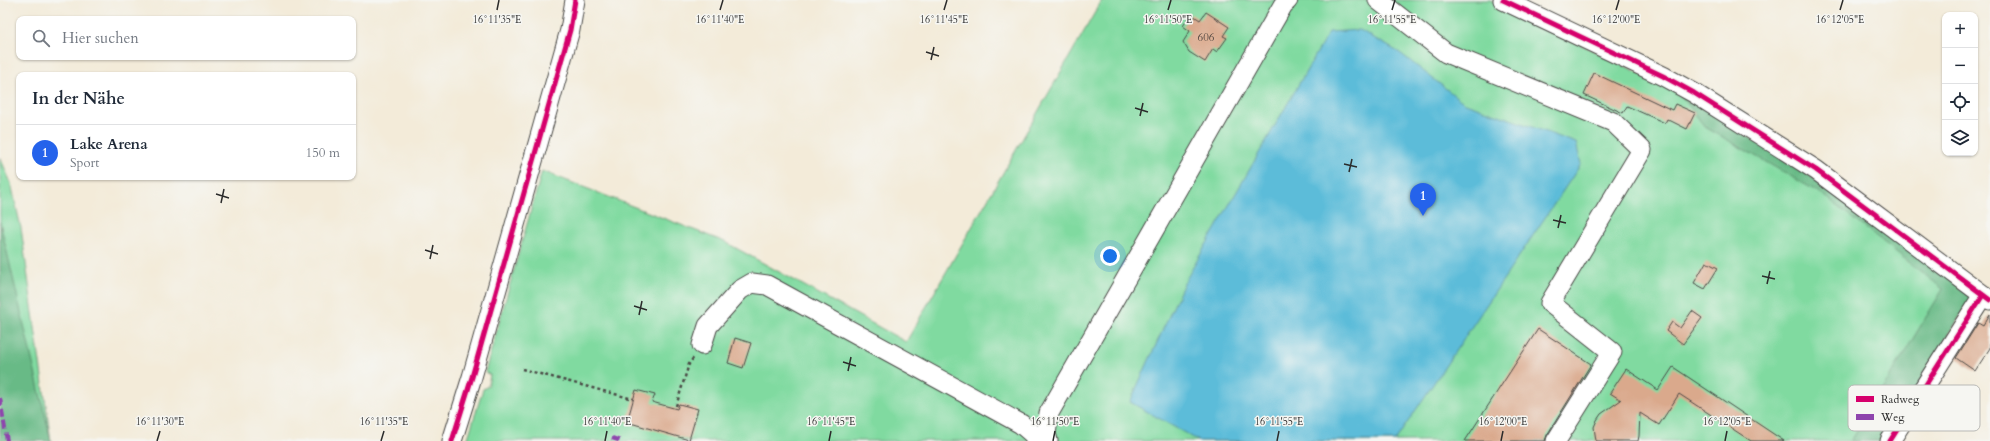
<!DOCTYPE html>
<html lang="de">
<meta charset="utf-8">
<style>
:root{--surface:#fff;--page:#f2f2f3;--text:#1f2937;--muted:#747a83;--line:#e0e1e3;--accent:#2563eb}
body{margin:0;font-family:Cardo,serif;background:var(--page);color:var(--text)}
.controls{position:absolute;right:12px;top:12px;display:grid;overflow:hidden;border-radius:8px;box-shadow:0 1px 3px #0004}
.controls button{width:36px;height:36px;display:grid;place-items:center;padding:0;border:0;border-bottom:1px solid var(--line);background:var(--surface);color:var(--text);font:20px sans-serif}
.you{position:absolute;left:1110px;top:256px;width:14px;height:14px;margin:-10px;border:3px solid #fff;border-radius:50%;background:#1a73e8;box-shadow:0 0 0 6px #1a73e833}
.badge{display:grid;place-items:center;width:26px;height:26px;border-radius:50%;background:var(--accent);color:#fff;font-size:13px;font-weight:700}
.pin{position:absolute;translate:-50% -33px;filter:drop-shadow(0 1px 2px #0008)}
.pin::after{content:'';position:absolute;top:21px;width:14px;height:12px;background:inherit;clip-path:polygon(0 0,100% 0,50% 100%)}
.list{margin:0;padding:0;list-style:none}
h2{display:flex;justify-content:space-between;align-items:center;height:52px;margin:0;padding:0 16px;font-size:17px}
h2 small{font-size:13px;font-weight:400;color:var(--muted)}
.list li{display:grid;grid-template-columns:26px 1fr auto;gap:12px;align-items:center;box-sizing:border-box;height:56px;padding:0 16px;border-top:1px solid var(--line)}
.list b{display:block;font-size:15px;white-space:nowrap}
.list p{margin:0;font-size:13px;white-space:nowrap;color:var(--muted)}
.list em{font-size:13px;font-style:normal;color:var(--muted)}
.icon{flex:none;width:22px;height:22px;fill:none;stroke:currentColor;stroke-width:2;stroke-linecap:round;stroke-linejoin:round}
.map{position:relative;flex:none;width:1990px;height:441px;overflow:hidden}
.search{position:absolute;background:var(--surface);box-shadow:0 1px 3px #0004;left:16px;top:16px;width:340px;height:44px;display:flex;align-items:center;gap:10px;box-sizing:border-box;padding:0 14px;border-radius:8px;color:var(--muted);font-size:15px}
.panel{position:absolute;background:var(--surface);box-shadow:0 1px 3px #0004;left:16px;top:72px;width:340px;height:108px;border-radius:8px}
.map>svg:first-child{display:block}
</style>
<div class="map">
<svg width="1990" height="441" viewBox="0 0 1990 441">
<rect width="100%" height="100%" fill="#f6f6f2"/>
<filter id="ink" filterUnits="userSpaceOnUse"><feTurbulence type="fractalNoise" baseFrequency=".025" numOctaves="2"/><feDisplacementMap in="SourceGraphic" scale="8" xChannelSelector="R" yChannelSelector="G"/><feConvolveMatrix kernelMatrix="1 2 1 2 8 2 1 2 1" color-interpolation-filters="sRGB"/></filter>
<filter id="wash" filterUnits="userSpaceOnUse"><feTurbulence type="fractalNoise" baseFrequency=".012" numOctaves="4" result="noise"/><feDisplacementMap in="SourceGraphic" scale="16" xChannelSelector="R" yChannelSelector="G"/><feGaussianBlur stdDeviation="0.9" result="paint"/><feColorMatrix in="noise" values="0 0 0 0 0 0 0 0 0 0 0 0 0 0 0 0 0 1.4 0 .05"/><feComposite in="paint" operator="in"/></filter>
<g filter="url(#wash)">
<rect width="100%" height="100%" fill="#f3ebd9"/>
<g fill="#80daa0" stroke="#568266">
<polygon points="1102,0 1490,0 1678,92 1973,295 1884,441 467,441 483,389 488,386 490,375 485,372 542,171 725,242 906,342"/>
<polygon points="0,157 11,183 21,228 51,441 25,337 0,222"/>
</g>
<g fill="#68ba86" stroke="#4a7258">
<polygon points="1678,92 1831,189 1973,295 1884,441 1851,441 1943,289 1825,196 1705,127"/>
<polygon points="0,222 51,441 0,441"/>
</g>
<polygon fill="#5bbcd9" stroke="#437482" points="1360,30 1400,53 1463,102 1576,143 1581,164 1395,441 1199,441 1130,402 1184,283 1329,32"/>
<g id="blocks">
<g fill="#daa98c">
<polygon points="1206,12 1229,27 1223,36 1227,38 1217,52 1213,49 1205,62 1189,52 1183,42 1190,31 1183,26 1191,14 1200,20"/>
<polygon points="1594,73 1672,110 1675,104 1695,113 1687,129 1667,119 1665,123 1627,106 1623,113 1584,95"/>
<polygon points="1706,262 1718,268 1705,289 1694,283"/>
<polygon points="1692,311 1702,318 1683,344 1666,331 1672,322 1680,328"/>
<polygon points="1990,314 1990,348 1975,371 1956,358 1978,323 1983,326"/>
<polygon points="1538,329 1591,364 1547,435 1545,441 1465,441"/>
<polygon points="735,338 751,343 743,368 728,363"/>
<polygon points="1673,367 1784,441 1751,441 1679,394 1659,425 1640,413 1639,436 1638,441 1596,441 1594,427 1597,420 1601,414 1621,400 1610,393 1626,369 1658,390"/>
<polygon points="636,390 655,395 652,402 677,409 679,404 698,409 689,440 627,422"/>
</g>
</g>
</g>
<g filter="url(#ink)">
<use href="#blocks" fill-opacity="0" stroke="#494845" stroke-width="1"/>
<g fill="none" stroke-linecap="round" stroke-linejoin="round">
<g stroke="#494845" stroke-width="21">
<g id="minor">
<polyline points="1378,0 1446,53 1613,122 1642,150 1550,303 1612,352 1556,441"/>
<polyline points="1503,0 1663,76 1694,93 1816,170 1990,300"/>
<polyline points="702,345 708,326 740,290 752,283 767,285 1021,424 1035,436 1035,441"/>
<polyline points="452,441 472,377 570,30 575,0"/>
<polyline points="1048,441 1046,434 1049,413 1283,5 1288,0"/>
<polyline points="1890,441 1983,295"/>
</g>
</g>
<g stroke="#494845" stroke-width="2.5" stroke-dasharray="3 3" stroke-linecap="butt">
<polyline points="522,369 633,399"/>
<polyline points="676,406 689,364 694,357"/>
</g>
<use href="#minor" stroke="#fff" stroke-width="19"/>
<g stroke="#8e44ad" stroke-width="4" stroke-dasharray="8 4" stroke-linecap="butt">
<polyline points="0,398 7,441"/>
<polyline points="612,438 621,441"/>
</g>
<g stroke="#f6f6f2" stroke-width="8">
<g id="cycleway">
<polyline points="1503,0 1663,76 1694,93 1816,170 1990,300"/>
<polyline points="452,441 472,377 570,30 575,0"/>
<polyline points="1890,441 1983,295"/>
</g>
</g>
<use href="#cycleway" stroke="#d6006c" stroke-width="5"/>
</g>
</g>
<path fill="none" stroke="#2b2b2b" stroke-width="1.5" d="M 497,10 L 499,0M 720,10 L 723,0M 944,10 L 947,0M 1168,10 L 1171,0M 1392,10 L 1395,0M 1616,10 L 1619,0M 1840,10 L 1843,0M 926,52 L 939,56M 931,60 L 934,47M 1135,108 L 1148,112M 1140,116 L 1143,103M 1344,164 L 1357,167M 1349,172 L 1352,159M 216,194 L 229,198M 221,203 L 224,189M 1553,220 L 1566,223M 1558,228 L 1561,215M 425,250 L 438,254M 430,259 L 433,245M 1762,276 L 1775,279M 1767,284 L 1770,271M 634,306 L 647,310M 639,315 L 642,301M 843,362 L 856,366M 848,371 L 851,357M 157,441 L 160,431M 381,441 L 384,431M 605,441 L 607,431M 829,441 L 831,431M 1053,441 L 1055,431M 1277,441 L 1279,431M 1501,441 L 1503,431M 1725,441 L 1727,431"/>
<g text-anchor="middle" stroke-width="3" stroke-linejoin="round" paint-order="stroke">
<g font-size="11" fill="#574a43">
<text x="1206" y="41">606</text>
</g>
</g>
<rect x="1848" y="385" width="132" height="46" rx="6" fill="#f6f6f2" stroke="#b9b9b6" stroke-width="1"/>
<rect x="1856" y="396" width="18" height="6" fill="#d6006c"/>
<rect x="1856" y="414" width="18" height="6" fill="#8e44ad"/>
<g font-size="11" fill="#2b2b2b">
<text x="1881" y="403">Radweg</text>
<text x="1881" y="421">Weg</text>
</g>
<g font-size="10" text-anchor="middle" fill="#2b2b2b" stroke="#f6f6f2" stroke-width="3" stroke-linejoin="round" paint-order="stroke">
<text x="497" y="23">16°11'35"E</text>
<text x="720" y="23">16°11'40"E</text>
<text x="944" y="23">16°11'45"E</text>
<text x="1392" y="23">16°11'55"E</text>
<text x="1616" y="23">16°12'00"E</text>
<text x="1168" y="23">16°11'50"E</text>
<text x="1840" y="23">16°12'05"E</text>
<text x="160" y="425">16°11'30"E</text>
<text x="384" y="425">16°11'35"E</text>
<text x="607" y="425">16°11'40"E</text>
<text x="831" y="425">16°11'45"E</text>
<text x="1055" y="425">16°11'50"E</text>
<text x="1279" y="425">16°11'55"E</text>
<text x="1503" y="425">16°12'00"E</text>
<text x="1727" y="425">16°12'05"E</text>
</g>
</svg>
<div class="controls">
<button>+</button>
<button>−</button>
<button><svg class="icon" aria-label="locate" viewBox="0 0 24 24"><circle cx="12" cy="12" r="6"/><path d="M12 2v4M12 18v4M2 12h4M18 12h4"/></svg></button>
<button><svg class="icon" aria-label="layers" viewBox="0 0 24 24"><path d="M12 4l9 5-9 5-9-5zM3 14l9 5 9-5"/></svg></button>
</div>
<div class="you"></div>
<div class="pin badge" style="left:1423px;top:216px">1</div>
<div class="search"><svg class="icon" aria-label="search" viewBox="0 0 24 24"><circle cx="10" cy="10" r="6"/><path d="M15 15l6 6"/></svg>Hier suchen</div>
<section class="panel">
<h2>In der Nähe<small></small></h2>
<ul class="list">
<li><span class="badge">1</span><div><b>Lake Arena</b><p>Sport</p></div><em>150 m</em></li>
</ul>
</section>
</div>
